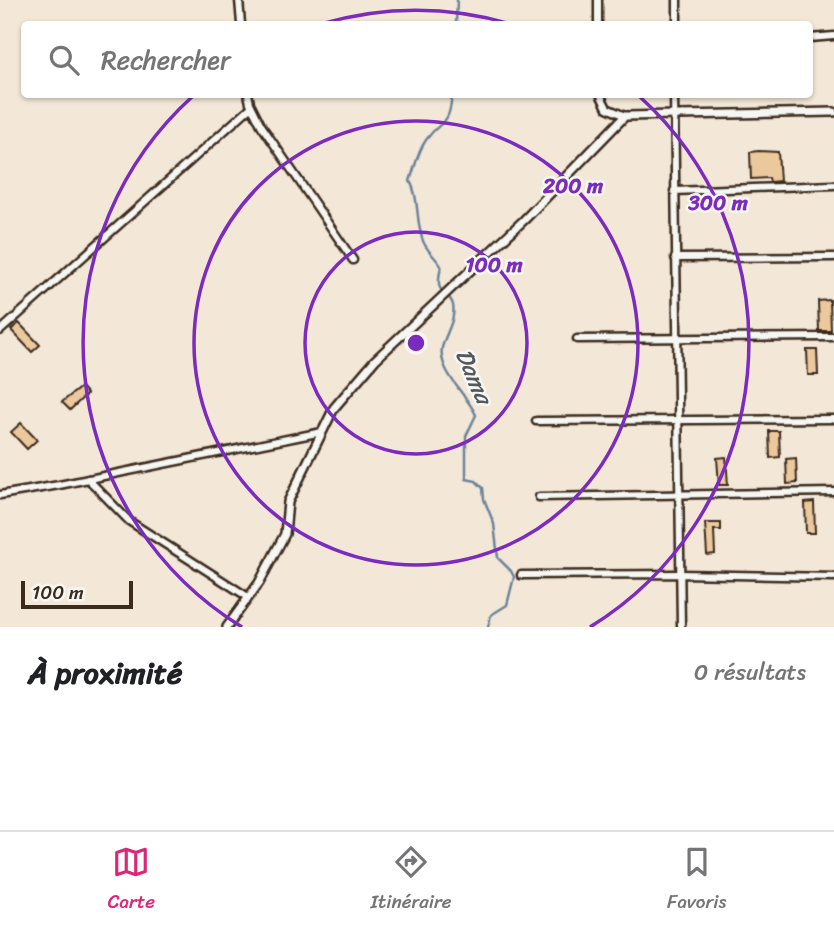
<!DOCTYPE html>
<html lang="fr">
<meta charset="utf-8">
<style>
:root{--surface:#fff;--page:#f6f6f6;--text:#202124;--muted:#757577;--line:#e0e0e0;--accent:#db2777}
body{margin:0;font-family:Sriracha,sans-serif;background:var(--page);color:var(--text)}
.scale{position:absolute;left:21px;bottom:18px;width:112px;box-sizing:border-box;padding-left:7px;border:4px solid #3b2a1e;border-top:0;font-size:19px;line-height:24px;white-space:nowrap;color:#3b2a1e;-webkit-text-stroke:5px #f6f6f2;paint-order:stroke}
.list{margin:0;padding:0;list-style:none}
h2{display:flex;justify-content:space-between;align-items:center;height:91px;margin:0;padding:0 28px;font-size:30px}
h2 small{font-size:23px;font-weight:400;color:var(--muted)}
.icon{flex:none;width:38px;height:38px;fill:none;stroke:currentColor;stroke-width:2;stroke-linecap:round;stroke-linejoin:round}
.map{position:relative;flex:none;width:834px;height:627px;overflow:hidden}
.search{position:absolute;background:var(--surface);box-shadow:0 2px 5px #0004;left:21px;right:21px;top:21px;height:77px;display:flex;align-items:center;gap:18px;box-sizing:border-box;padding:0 24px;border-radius:7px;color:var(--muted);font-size:26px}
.sheet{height:203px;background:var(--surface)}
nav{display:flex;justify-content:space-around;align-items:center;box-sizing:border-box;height:98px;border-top:2px solid var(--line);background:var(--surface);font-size:19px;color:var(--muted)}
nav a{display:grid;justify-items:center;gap:4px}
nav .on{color:var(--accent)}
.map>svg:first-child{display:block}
</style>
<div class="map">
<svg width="834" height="627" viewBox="0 0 834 627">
<rect width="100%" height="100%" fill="#f3e8d8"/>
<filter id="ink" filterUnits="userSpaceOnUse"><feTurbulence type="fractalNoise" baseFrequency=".0143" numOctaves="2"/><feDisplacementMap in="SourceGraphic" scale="14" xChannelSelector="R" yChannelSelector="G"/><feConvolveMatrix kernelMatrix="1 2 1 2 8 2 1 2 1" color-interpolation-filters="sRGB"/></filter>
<g filter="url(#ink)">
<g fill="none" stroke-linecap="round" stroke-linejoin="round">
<g stroke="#6d8399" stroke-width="2.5">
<polyline points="456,24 457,0"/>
<path d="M 452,94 C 449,129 442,117 426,140 C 417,153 415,167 410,181 C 419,197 416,220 422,238 C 425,250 435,256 441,266 C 440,273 437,282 440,288 C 444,295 451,296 453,305 C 456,320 445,334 442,348 C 438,371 467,395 476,415 L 466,436 L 466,479 L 476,481 L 483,488 L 484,499 L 494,524 L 498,558 L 511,571 L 514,577 L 507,605 L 491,615 L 488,627"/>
</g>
</g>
<g fill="#ecc89d" stroke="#3b2a1e" stroke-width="2">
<polygon points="759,151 778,152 780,181 770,182 769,178 751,179 750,152"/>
<polygon points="830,300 831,331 819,331 818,301"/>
<polygon points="19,323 40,345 32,352 11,330"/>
<polygon points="807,350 817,350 818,375 808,375"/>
<polygon points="81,387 87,394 70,410 62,402"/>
<polygon points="21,423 37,440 27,449 11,432"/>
<polygon points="769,431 779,431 780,457 770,458"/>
<polygon points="726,457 728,485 719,485 717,458"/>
<polygon points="796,458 797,483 787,484 786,459"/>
<polygon points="814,502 815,533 806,533 805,503"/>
<polygon points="705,523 721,523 721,530 714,530 715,554 707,555"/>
</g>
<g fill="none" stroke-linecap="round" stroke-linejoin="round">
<g stroke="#3b2a1e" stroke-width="11">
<g id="minor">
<polyline points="239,0 241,24"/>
<polyline points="677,0 677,24"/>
<polyline points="598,24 598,0"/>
<polyline points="810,38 834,36"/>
<polyline points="248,94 250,103 261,125 353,260"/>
<polyline points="600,94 607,108 625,116"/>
<polyline points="674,94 681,627"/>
<polyline points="674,191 834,185"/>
<polyline points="675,258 834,257"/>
<polyline points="0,331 251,107"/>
<polyline points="577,339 834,337"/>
<polyline points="536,421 834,419"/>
<polyline points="88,479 129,521 248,597"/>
<polyline points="0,495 59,485 322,432"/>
<polyline points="539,497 834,492"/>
<polyline points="521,575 680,574 834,577"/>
</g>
</g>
<g stroke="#3b2a1e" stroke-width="12">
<polyline id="tertiary" points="227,627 259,583 285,534 288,502 334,408 375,360 524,220 625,116 834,112"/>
</g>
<use href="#minor" stroke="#f6f6f2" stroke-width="6"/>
<use href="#tertiary" stroke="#f6f6f2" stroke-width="7"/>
</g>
</g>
<g fill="none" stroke="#7b2cbf" stroke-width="3.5">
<circle cx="416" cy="343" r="111"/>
<circle cx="416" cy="343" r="222"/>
<path d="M242 627A333 333 0 0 1 193 96M321 24A333 333 0 0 1 511 24M639 96A333 333 0 0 1 590 627"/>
</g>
<g text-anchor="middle" stroke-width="5" stroke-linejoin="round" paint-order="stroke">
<g font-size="24" font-style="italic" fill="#54575c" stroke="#f6f6f2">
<text transform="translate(474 376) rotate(66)" y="8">Dama</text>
</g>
</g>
<circle cx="416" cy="343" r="10" fill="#7b2cbf" stroke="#f6f6f2" stroke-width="3.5"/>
<g font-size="21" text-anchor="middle" font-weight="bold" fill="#7b2cbf" stroke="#f6f6f2" stroke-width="5" stroke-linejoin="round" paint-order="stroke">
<text x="573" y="193">200 m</text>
<text x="718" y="210">300 m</text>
<text x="494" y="272">100 m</text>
</g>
</svg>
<div class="scale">100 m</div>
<div class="search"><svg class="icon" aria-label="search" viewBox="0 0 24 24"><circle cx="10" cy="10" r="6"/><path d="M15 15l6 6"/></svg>Rechercher</div>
</div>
<section class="sheet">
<h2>À proximité<small>0 résultats</small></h2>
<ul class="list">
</ul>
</section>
<nav>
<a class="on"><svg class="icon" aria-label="map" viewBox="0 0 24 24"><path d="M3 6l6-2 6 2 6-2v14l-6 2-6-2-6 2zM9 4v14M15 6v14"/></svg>Carte</a>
<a><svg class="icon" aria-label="directions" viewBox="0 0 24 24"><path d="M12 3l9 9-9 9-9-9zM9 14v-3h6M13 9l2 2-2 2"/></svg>Itinéraire</a>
<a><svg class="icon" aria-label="saved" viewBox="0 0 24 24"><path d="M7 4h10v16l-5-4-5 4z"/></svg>Favoris</a>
</nav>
